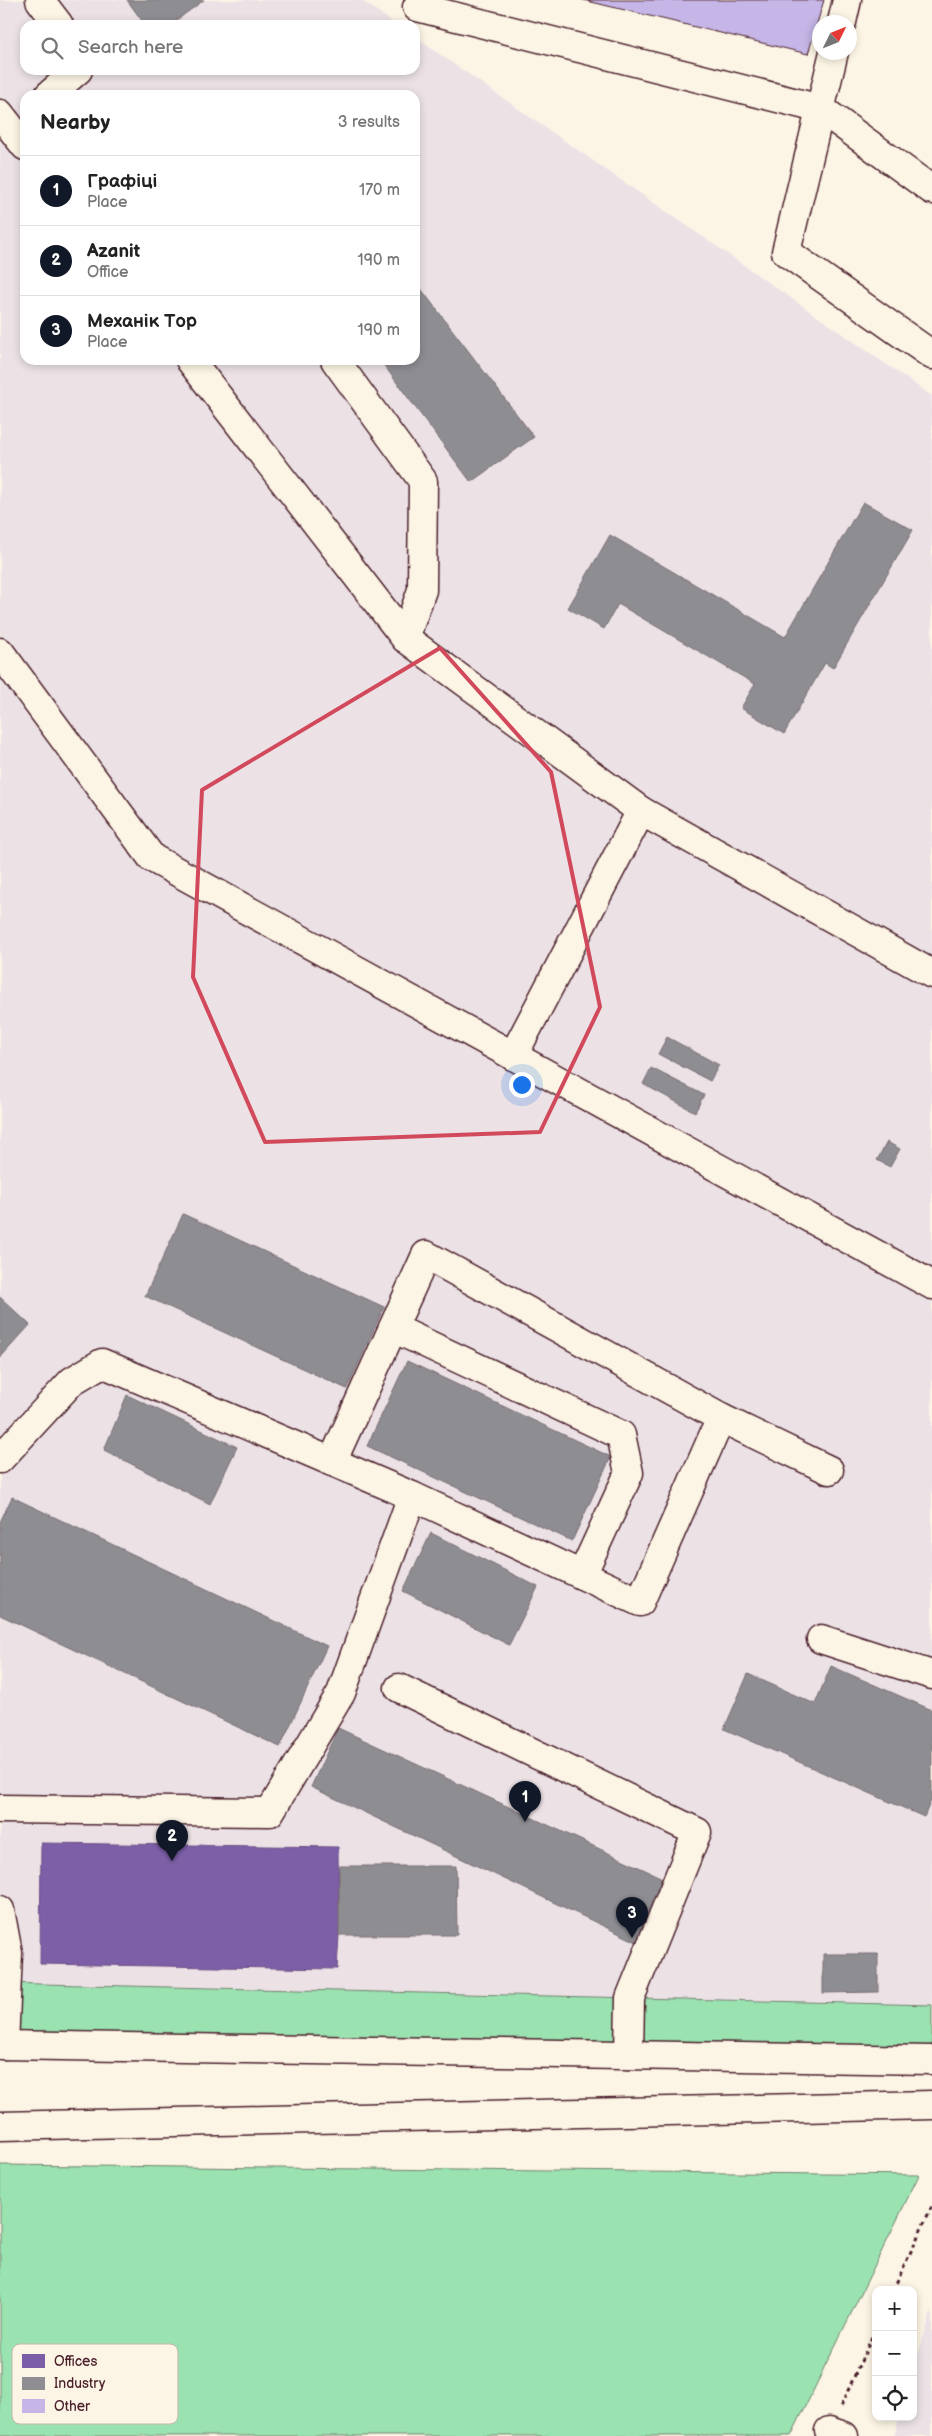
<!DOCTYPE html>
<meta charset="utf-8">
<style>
:root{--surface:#fff;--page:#f2f2f2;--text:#222;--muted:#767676;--line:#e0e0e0;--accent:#111827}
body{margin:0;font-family:"Balsamiq Sans",sans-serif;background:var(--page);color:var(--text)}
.controls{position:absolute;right:15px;bottom:15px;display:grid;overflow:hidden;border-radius:10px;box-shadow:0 2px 8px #0003}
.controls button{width:45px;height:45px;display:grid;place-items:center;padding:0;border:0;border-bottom:1px solid var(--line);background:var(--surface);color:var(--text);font:25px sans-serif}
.compass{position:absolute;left:812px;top:15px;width:45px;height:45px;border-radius:50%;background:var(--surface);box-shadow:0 2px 8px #0003;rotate:47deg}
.you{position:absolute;left:521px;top:1084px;width:18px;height:18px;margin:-12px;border:4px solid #fff;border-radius:50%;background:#1a73e8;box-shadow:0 0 0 8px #1a73e833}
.badge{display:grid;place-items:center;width:32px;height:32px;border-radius:50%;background:var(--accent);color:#fff;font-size:16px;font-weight:700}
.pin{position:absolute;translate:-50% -41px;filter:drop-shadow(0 1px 2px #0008)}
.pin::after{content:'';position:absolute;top:26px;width:18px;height:15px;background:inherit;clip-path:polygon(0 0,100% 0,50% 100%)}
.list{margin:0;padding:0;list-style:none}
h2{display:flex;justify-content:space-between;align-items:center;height:65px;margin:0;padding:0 20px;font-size:21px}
h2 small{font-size:16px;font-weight:400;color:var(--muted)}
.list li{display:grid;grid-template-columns:32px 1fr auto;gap:15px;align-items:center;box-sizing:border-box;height:70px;padding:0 20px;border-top:1px solid var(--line)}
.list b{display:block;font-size:19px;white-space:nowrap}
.list p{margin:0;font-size:16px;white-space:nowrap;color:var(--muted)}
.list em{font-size:16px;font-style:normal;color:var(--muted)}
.icon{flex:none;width:28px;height:28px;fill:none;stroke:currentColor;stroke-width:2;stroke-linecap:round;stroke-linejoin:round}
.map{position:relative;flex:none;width:932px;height:2436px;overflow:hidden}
.search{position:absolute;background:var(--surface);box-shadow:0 2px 8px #0003;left:20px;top:20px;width:400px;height:55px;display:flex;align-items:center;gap:12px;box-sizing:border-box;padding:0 18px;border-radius:15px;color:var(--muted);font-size:19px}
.panel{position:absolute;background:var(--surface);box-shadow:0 2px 8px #0003;left:20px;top:90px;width:400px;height:275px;border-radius:15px}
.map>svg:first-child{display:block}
</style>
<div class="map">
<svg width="932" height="2436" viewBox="0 0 932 2436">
<rect width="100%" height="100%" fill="#fcf5e5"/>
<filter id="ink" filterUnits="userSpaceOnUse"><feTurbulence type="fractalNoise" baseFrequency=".02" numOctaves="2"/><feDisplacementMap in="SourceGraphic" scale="10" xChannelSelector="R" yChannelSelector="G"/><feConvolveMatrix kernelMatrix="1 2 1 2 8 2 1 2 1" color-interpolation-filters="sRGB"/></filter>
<g filter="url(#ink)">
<g fill="#ece2e6" fill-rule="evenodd">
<path d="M 0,0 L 361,0 L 397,25 L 25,25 L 25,70 L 415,70 L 415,37 L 932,396 L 932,2005 L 0,1983 ZM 25,95 L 415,95 L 415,360 L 25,360 Z"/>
<polygon points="932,2309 932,2436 894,2436 900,2417 913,2417 913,2371"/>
</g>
<g fill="#9ae2b0" stroke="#72806e">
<polygon points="0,1983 932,2005 932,2060 0,2045"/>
<polygon points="0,2165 919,2175 791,2436 0,2436"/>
</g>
<polygon fill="#7b5ea7" stroke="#6c4b82" points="41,1843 338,1847 339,1935 337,1969 40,1964"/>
<g fill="#8d8d92" stroke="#796c73">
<polygon points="127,0 204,0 170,25 145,25"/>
<polygon points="415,281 534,437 471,482 380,360 415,360"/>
<polygon points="863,502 913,530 833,668 825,663 784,734 741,708 755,684 618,604 604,629 568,608 610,535 785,637"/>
<polygon points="667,1037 719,1065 710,1081 658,1054"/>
<polygon points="651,1068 704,1095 695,1112 643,1084"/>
<polygon points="887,1142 900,1149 890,1167 877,1160"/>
<polygon points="183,1214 384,1307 347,1389 145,1296"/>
<polygon points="0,1297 30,1325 0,1358"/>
<polygon points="407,1361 611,1457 572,1541 367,1446"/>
<polygon points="127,1395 237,1447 210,1504 104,1450"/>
<polygon points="12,1497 327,1646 280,1747 0,1615 0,1522"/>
<polygon points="431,1533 538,1587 509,1645 403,1591"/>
<polygon points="831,1666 932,1710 932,1798 924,1817 724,1729 748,1674 815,1704"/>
<polygon points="338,1728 669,1881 639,1943 311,1787"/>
<polygon points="339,1866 456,1866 457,1935 339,1935"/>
<polygon points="823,1954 878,1954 878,1992 823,1993"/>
</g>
<polygon fill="#c5b6e7" stroke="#4a1f2b" points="583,0 824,0 808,54"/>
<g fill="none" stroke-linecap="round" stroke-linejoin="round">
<g stroke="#4a1f2b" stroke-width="31">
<g id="minor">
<polyline points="40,0 59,25"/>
<polyline points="417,7 821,109 932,190"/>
<polyline points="842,22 847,0"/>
<polyline points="834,52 786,252 932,355"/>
<polyline points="49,95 78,70"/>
<polyline points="0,114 25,146"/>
<polyline points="190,360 405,638 641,811 932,974"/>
<polyline points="335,360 423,481 422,590 405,638"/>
<polyline points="0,652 152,858 932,1285"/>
<polyline points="513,1056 641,811"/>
<polyline points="393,1328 621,1435 629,1473 582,1575"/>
<polyline points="0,1459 72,1381 102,1363 412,1496 341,1693 270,1812 0,1809"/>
<polyline points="332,1462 426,1255 721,1418 829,1470"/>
<polyline points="412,1496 640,1602 721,1418"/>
<polyline points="821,1639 932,1675"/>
<polyline points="399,1688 697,1832 630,1998 629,2055"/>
<polyline points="0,1910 8,1953 4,2045"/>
<polyline points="0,2126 932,2105"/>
<polyline points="829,2431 844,2436"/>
</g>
</g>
<g stroke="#4a1f2b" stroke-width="31">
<polyline id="major" points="0,2045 932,2060"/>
</g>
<g stroke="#4a1f2b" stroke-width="3" stroke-dasharray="4 4" stroke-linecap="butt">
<polyline points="893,2290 932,2206"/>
<polyline points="841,2406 876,2328"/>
</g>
<use href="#minor" stroke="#fcf5e5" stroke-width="28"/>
<use href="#major" stroke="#fcf5e5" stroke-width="28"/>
</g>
</g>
<path fill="none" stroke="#d1495b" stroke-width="4" stroke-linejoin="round" d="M 440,648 L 551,772 L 600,1007 L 540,1132 L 265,1142 L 193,977 L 202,790 Z"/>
<rect x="12" y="2344" width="166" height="80" rx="8" fill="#fcf5e5" stroke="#c7b5ad" stroke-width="1"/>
<rect x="22" y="2354" width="23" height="14" fill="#7b5ea7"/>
<rect x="22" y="2377" width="23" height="13" fill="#8d8d92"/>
<rect x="22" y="2399" width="23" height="14" fill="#c5b6e7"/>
<g font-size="14" fill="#4a1f2b">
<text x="54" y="2366">Offices</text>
<text x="54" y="2388">Industry</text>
<text x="54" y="2411">Other</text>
</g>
</svg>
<div class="controls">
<button>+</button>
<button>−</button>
<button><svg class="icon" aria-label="locate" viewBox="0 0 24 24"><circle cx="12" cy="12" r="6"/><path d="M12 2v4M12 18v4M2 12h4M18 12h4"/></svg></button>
</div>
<svg class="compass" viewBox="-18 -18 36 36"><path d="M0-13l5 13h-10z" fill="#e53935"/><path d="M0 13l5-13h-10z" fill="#767676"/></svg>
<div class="you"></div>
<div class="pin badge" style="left:525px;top:1822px">1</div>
<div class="pin badge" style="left:172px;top:1861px">2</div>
<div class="pin badge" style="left:632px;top:1938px">3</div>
<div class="search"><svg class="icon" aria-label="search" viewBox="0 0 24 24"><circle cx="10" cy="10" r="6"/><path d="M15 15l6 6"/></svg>Search here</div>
<section class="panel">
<h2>Nearby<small>3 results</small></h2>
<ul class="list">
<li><span class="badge">1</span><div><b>Графіці</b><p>Place</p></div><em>170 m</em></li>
<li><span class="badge">2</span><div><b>Azanit</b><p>Office</p></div><em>190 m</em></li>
<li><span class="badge">3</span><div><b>Механік Тор</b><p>Place</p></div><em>190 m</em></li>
</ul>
</section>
</div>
